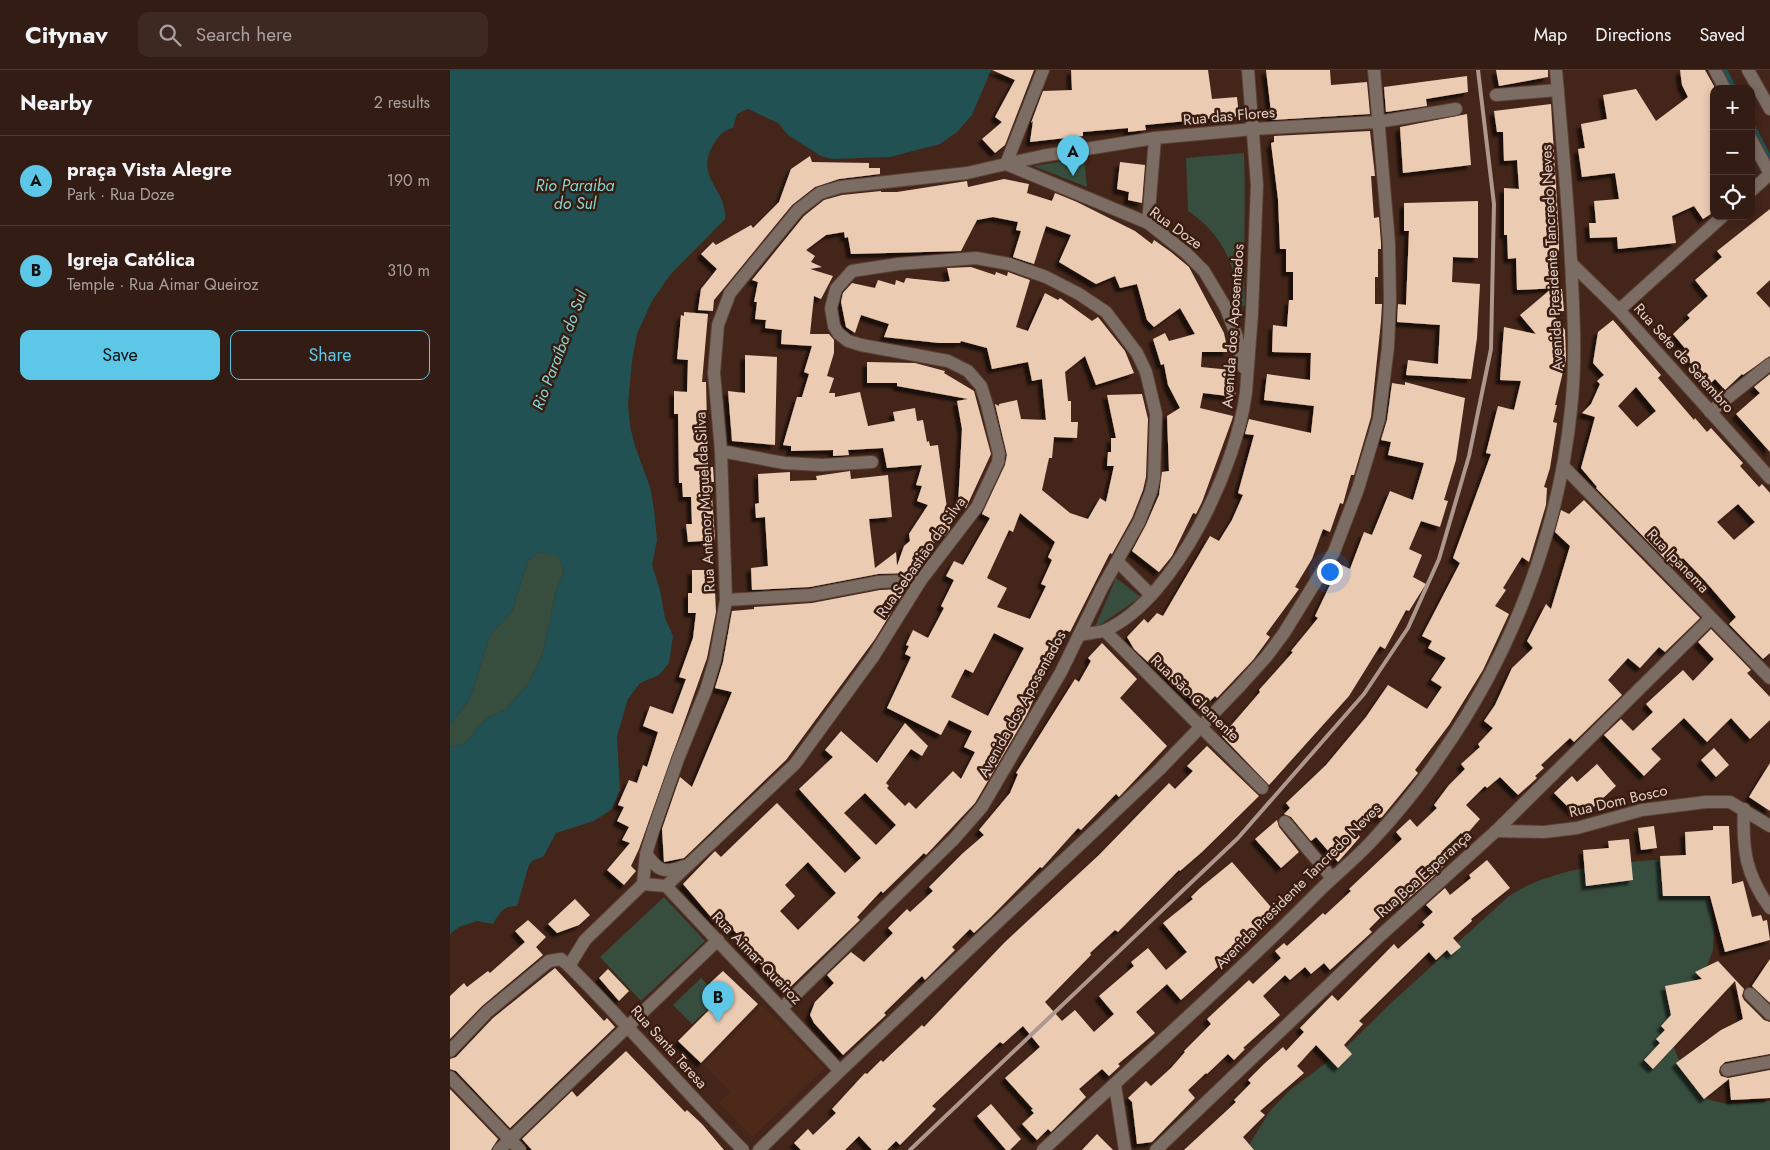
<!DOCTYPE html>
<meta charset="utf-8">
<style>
:root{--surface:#321c13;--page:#3d2921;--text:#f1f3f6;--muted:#a8a1a0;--line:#4d3a33;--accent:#5dc7e8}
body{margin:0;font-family:Jost,sans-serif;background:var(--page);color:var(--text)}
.controls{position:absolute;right:15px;top:15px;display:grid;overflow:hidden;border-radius:10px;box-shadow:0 2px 8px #0003}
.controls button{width:45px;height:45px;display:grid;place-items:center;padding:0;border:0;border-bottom:1px solid var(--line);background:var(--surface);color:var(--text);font:25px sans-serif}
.you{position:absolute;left:879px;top:501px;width:18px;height:18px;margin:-12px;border:4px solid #fff;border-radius:50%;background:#1a73e8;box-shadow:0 0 0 8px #1a73e833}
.badge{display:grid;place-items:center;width:32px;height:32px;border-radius:50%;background:var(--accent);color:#111;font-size:16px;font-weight:700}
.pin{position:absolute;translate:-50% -41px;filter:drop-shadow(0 1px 2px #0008)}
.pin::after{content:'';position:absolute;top:26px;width:18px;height:15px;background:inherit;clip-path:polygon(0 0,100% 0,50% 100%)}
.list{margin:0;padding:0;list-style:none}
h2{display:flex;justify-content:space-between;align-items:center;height:65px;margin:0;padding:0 20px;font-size:21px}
h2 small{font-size:16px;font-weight:400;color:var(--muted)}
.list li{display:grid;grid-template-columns:32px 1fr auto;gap:15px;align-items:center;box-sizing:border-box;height:90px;padding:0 20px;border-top:1px solid var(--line)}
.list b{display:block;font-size:19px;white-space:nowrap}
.list p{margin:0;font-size:16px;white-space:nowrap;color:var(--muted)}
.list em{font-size:16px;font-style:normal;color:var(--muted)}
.actions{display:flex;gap:10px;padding:15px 20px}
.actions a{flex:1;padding:11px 0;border:1px solid var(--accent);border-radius:10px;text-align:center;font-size:18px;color:var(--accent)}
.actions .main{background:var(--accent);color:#111}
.icon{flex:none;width:28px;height:28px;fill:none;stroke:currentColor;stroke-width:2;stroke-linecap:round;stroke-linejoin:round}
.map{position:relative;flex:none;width:1320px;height:1080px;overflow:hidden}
header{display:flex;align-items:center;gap:30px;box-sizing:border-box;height:70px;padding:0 25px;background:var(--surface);border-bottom:1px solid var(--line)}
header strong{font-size:24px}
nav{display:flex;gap:28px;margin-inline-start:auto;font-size:18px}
.search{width:350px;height:45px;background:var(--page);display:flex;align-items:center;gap:12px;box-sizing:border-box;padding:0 18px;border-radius:10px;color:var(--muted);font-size:19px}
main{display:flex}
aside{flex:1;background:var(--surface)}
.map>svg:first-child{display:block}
</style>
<header>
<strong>Citynav</strong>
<div class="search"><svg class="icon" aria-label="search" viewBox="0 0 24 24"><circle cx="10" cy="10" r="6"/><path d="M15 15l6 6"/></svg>Search here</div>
<nav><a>Map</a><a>Directions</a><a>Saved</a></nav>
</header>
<main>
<aside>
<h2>Nearby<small>2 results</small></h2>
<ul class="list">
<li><span class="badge">A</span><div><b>praça Vista Alegre</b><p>Park · Rua Doze</p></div><em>190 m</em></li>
<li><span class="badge">B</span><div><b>Igreja Católica</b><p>Temple · Rua Aimar Queiroz</p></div><em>310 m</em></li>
</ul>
<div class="actions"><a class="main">Save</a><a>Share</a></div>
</aside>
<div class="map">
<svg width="1320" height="1080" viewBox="0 0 1320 1080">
<defs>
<filter id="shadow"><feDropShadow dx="-4.5" dy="4.5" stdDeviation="1" flood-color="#0009"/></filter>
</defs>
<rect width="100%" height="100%" fill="#432519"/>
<polygon fill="#4d2919" points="313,935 375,998 302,1067 269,1033 280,1021 254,995"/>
<g fill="#374d3e">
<path d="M 794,83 C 796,134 793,184 795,235 L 792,237 C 786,223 786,209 781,195 C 773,172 758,154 738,141 L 736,88 Z"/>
<polygon points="634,88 637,117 583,96"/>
<polygon points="88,482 109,486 114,501 107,518 92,585 79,613 56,639 37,648 15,673 4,677 0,675 0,655 20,629 40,565 62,541 78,491"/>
<polygon points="666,508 691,527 644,559"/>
<path d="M 1218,789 L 1253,813 L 1261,837 L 1264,857 L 1263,880 L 1258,894 L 1235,924 L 1223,975 L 1228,988 L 1252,1025 L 1257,1029 L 1277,1034 L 1320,1031 L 1320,1080 L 796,1080 L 820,1041 L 840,1020 L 893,980 L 941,933 L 1059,826 C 1105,796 1165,793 1218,789 Z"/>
<polygon points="214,827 255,871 191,931 150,887"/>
<polygon points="251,908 270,928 242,954 223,935"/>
</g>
<path fill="#215152" d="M 0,0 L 541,0 L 522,45 L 507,62 L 490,74 L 440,87 L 382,89 L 371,86 L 338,65 L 328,53 L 298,39 L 287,44 L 283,58 C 274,60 269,65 265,72 C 242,107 278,119 275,149 L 220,205 L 202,231 L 187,264 L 182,291 L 178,334 L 180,356 L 185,376 L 200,417 L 204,439 L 207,470 L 202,495 L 210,520 L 215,548 L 223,566 L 219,593 L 209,605 L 190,613 L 178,629 L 167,666 L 170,720 L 161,740 L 144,751 L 106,763 L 93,787 L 83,790 L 79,795 L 67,836 C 54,835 49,843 43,854 L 27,851 L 9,857 L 0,864 L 0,675 L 4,677 L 15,673 L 37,648 L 56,639 L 79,613 L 92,585 L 107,518 L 114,501 L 109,487 L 88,482 L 78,491 L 62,541 L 40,565 L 20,629 L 0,655 Z"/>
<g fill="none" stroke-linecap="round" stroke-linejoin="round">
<g stroke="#215152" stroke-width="5">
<polyline points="1275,0 1284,19"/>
<polyline points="1301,53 1320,89"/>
</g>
</g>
<g fill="#eccbb3" fill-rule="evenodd" filter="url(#shadow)">
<polygon points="542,0 584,0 555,75 545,83 532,69 552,52 545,47 565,10"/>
<polygon points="621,0 758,0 762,29 787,27 789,46 695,55 696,60 678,62 678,58 633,62 633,66 580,72 583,51 581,53 593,21 622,20"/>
<polygon points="816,0 880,0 881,15 917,12 920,44 822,50"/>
<polygon points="1046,0 1098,0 1098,7 1049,16"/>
<polygon points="1230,0 1255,0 1264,16 1264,142 1253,149 1244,136 1222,146 1226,173 1168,179 1167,167 1140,168 1139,153 1146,153 1144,131 1169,129 1165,103 1132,107 1128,79 1135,78 1131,54 1157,49 1153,25 1186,19 1206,51 1238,27 1232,15"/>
<polygon points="1017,6 1018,22 976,29 977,36 936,42 934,17"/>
<polygon points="1101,34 1109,165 1109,218 1067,220 1066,188 1058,189 1057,165 1054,165 1054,118 1069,119 1067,90 1054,91 1053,62 1047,62 1044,41"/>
<polygon points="1017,44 1021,95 953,103 950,57"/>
<polygon points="920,61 925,106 921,106 924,148 929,147 931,173 931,179 928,179 928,207 925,207 925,234 932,234 931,251 921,347 904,405 901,405 893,434 890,433 880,462 873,459 862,489 845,517 849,519 816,564 820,567 803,590 767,628 765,626 757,634 748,635 700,594 684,579 677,567 694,549 698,553 707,543 713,546 760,466 769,471 782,450 793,425 788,423 804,365 795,364 799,349 861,363 864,336 814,330 817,304 860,310 861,283 822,282 823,255 837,257 839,230 843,230 843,202 836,202 836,179 830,179 828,129 821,73 824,72 824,66"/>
<polygon points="360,86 362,92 419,93 419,98 430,98 430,104 389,109 365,117 342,135 274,218 264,230 263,241 248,240 251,219 267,199 251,184 263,172 266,175 301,155 303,158 329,132 341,99"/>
<polygon points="670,92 695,95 692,133 678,130 679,122 667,119"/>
<polygon points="554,109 579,114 577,123 602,131 605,123 627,132 685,161 702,174 704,170 721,182 739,197 774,263 778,282 752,282 751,297 781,300 786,327 753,323 750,338 783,346 782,350 752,432 746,444 743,443 722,486 709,502 682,481 696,455 709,425 712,402 719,401 717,346 730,338 718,315 714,294 711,295 703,269 715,263 719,271 745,264 730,238 704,257 697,250 687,214 670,218 665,206 646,214 609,192 621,165 596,156 584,194 563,187 571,161 566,160 568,152 543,147 527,150 511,181 401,184 398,167 395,168 394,162 376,165 356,180 365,186 361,192 372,197 360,199 383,206 371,229 364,226 360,264 379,264 384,270 384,283 377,306 384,308 379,323 385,323 385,327 410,322 418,356 445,351 443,342 465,338 467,351 473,350 477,372 479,371 480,376 488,375 500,459 495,466 490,463 476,487 457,503 428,504 360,517 302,520 301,498 318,496 315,447 306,448 305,434 309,433 308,404 340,402 340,411 367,410 366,406 400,401 401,409 438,405 442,447 419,449 425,498 446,482 447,496 454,476 460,471 459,464 478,435 467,431 472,416 466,415 472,395 437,398 433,378 398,380 399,385 383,386 383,380 341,381 341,376 333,375 347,327 352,327 359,304 354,302 362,276 331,274 332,260 315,258 316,250 305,249 307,232 304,232 308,212 302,210 354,146 374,130 392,125 431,121 431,122 447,122 517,111 518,117"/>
<polygon points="1028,131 1028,188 1003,187 1002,212 1030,214 1027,268 1021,309 956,305 958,290 988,294 990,255 947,252 948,234 956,235 959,161 954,161 954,133"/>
<polygon points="1320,139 1320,210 1306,223 1320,238 1320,286 1293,305 1292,304 1275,320 1265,309 1261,313 1244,297 1234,286 1238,282 1223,264 1240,248 1237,245 1258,226 1245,210 1272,187 1267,181"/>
<path d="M 521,197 L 545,205 L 546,202 L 557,206 L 558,202 L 580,210 L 566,257 L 578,261 L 595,223 L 608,230 L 610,228 L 642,251 L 648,247 L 675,281 L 684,303 L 646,315 L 635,286 L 615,302 L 618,331 L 621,331 L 621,352 L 628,352 L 627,368 L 604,367 L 602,388 L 599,388 L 592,420 L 620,443 L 638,449 L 650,428 L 656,432 L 664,396 L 657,396 L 658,382 L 661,382 L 661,368 L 666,368 L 657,325 L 692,324 L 698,349 L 696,407 L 693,420 L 682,448 L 662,484 L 660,483 L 620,562 L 615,560 L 576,646 L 525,733 L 476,785 L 474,783 L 433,823 L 431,821 L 407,847 L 410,850 L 336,921 L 290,872 L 293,870 L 272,848 L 266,853 L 233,814 L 265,781 L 271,787 L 327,733 L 395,803 L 411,788 L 349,719 L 383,687 L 375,680 L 391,661 L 427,693 L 455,653 L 478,676 L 472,686 L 461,679 L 436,713 L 439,716 L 437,718 L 455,736 L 459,732 L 466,739 L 503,701 L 511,709 L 525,682 L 514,677 L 522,661 L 499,650 L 491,665 L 437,638 L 461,587 L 455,584 L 459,576 L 456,575 L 463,560 L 478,568 L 494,538 L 491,536 L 504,510 L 496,506 L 504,491 L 513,495 L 540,448 L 532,444 L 555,395 L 557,385 L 545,334 L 549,336 L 549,334 L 567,330 L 571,349 L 596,350 L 592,309 L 582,311 L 578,292 L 542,299 L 537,278 L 511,271 L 510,273 L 489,273 L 434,267 L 439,254 L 411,245 L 405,263 L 396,257 L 391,232 L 393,223 L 402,213 L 425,218 L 428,210 L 445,215 L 446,210 L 454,213 L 456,208 L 494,212 L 500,211 L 497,198 ZM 570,443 L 605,472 L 598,487 L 602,490 L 591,514 L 596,516 L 580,549 L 547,537 L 557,518 L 537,508 L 559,460 L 563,462 ZM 544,563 L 574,578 L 538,646 L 501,627 L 515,599 L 523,603 ZM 415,723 L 446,755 L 426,775 L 394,743 ZM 358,792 L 386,823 L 348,860 L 330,841 L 345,826 L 335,815 Z"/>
<polygon points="1101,219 1112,219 1114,241 1101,242 1115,260 1116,289 1105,335 1107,335 1103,352 1107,353 1100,398 1094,417 1097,418 1096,435 1079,492 1072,487 1053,518 1056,520 1045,536 1059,544 1033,600 999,655 965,700 968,703 932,747 929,748 922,741 904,760 910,767 888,792 866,767 861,771 841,747 834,744 840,738 836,733 876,695 916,647 938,615 977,639 992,617 981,610 996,588 978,578 982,571 972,566 1010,493 1003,488 1041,384 1036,383 1048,336 1064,340 1071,311 1050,310 1054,257 1086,264 1070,245"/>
<polygon points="234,242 258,244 252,312 256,312 258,397 263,397 264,412 261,412 265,470 238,472 236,454 242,454 241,427 233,427 232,413 229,413 228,344 224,344 224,321 237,322 238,290 227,289 231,245 234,246"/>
<path d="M 1163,250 L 1211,305 L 1208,308 L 1244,350 L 1245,348 L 1257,362 L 1261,358 L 1293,393 L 1290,396 L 1309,417 L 1312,414 L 1320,423 L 1320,583 L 1313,589 L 1279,554 L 1286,547 L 1255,511 L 1233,488 L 1223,497 L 1146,418 L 1147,417 L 1131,398 L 1145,347 L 1132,343 L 1141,334 L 1150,314 L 1147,311 L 1154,305 L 1143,293 L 1148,262 ZM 1186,317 L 1206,341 L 1187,357 L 1168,336 ZM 1288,434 L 1305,452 L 1284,470 L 1267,452 Z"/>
<polygon points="295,285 327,287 325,375 282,371 278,321 295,323"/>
<polygon points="417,292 465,293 495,301 494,303 524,321 541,384 516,438 508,435 512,359 507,331 518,329 447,316 447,313 417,313"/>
<polygon points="1320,304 1320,382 1286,344 1310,323 1304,317"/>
<polygon points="955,312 1015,328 1006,390 994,430 998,431 990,457 971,451 959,479 972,485 963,507 976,514 959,541 956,540 935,579 930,576 899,626 819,715 772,666 810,622 809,620 843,582 841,581 868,548 865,546 890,494 900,499 914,462 922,465 940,421 963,430 974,393 938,385 941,372 931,370 937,350 942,313 955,315"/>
<polygon points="1134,430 1250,548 1215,582 1209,577 1190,598 1178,588 1158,610 1172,625 1124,672 1120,668 1091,695 1094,698 1085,706 1087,708 1068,725 1050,707 1037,718 1035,716 1016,735 1030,749 1015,766 1011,763 992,781 1000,789 984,806 951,835 948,830 919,859 922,862 880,900 874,893 861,904 855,897 840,910 835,905 813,926 830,945 793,978 795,979 784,990 778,984 757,1004 756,1003 738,1020 745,1028 702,1072 687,1074 682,1032 678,1028 696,1011 701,1016 721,998 735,982 734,981 761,954 757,949 799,910 803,914 831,888 825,881 834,873 837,876 873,843 875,845 901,821 899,819 952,769 946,762 960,749 967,757 987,738 984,735 999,715 1015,699 1011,694 1030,677 1028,674 1043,658 1034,651 1045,635 1062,598 1083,578 1077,571 1096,534 1101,539 1120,476 1105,462 1111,440 1119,444"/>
<polygon points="242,500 264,500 266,542 257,588 189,779 181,796 186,801 174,815 157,800 180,773 172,770 179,757 167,751 174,737 168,735 179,710 187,713 193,695 197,697 208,662 193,656 200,636 223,644 236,609 229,607 243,568 246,543 238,543 238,523 242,523"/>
<polygon points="453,519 455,520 425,569 336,690 234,788 214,792 212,759 230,707 242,717 282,622 265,618 273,592 282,541 304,539 304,537 362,533 430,520"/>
<polygon points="1261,559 1301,600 1297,603 1320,627 1320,650 1300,669 1281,648 1257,672 1234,648 1201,679 1211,689 1194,706 1154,665 1171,649 1183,661 1203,642 1196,634 1233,600 1243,611 1264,589 1248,572"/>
<polygon points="652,573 687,609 670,628 717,676 669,727 666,724 631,760 628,758 592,798 590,797 541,847 524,863 520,859 502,877 505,880 475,910 472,906 434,943 436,945 393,985 364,953 360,945 365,932 384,913 377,905 401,882 414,892 443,863 438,858 457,839 460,842 483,821 479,817 513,783 534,765 529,760 560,723 568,704 566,703 625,609 629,612 641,591 638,588"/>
<polygon points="757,676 809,726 752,782 730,801 729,800 668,862 665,860 640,883 641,885 595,932 612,951 625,940 644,962 664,944 649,926 684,896 681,892 698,878 716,900 737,882 713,853 743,829 741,827 749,819 782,792 827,844 731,930 717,914 686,942 705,963 668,994 670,996 659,1006 652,999 629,1019 636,1027 601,1062 598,1059 587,1070 572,1054 584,1043 581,1040 583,1039 555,1008 590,977 573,956 553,974 550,972 482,1036 486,1039 450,1075 446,1071 437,1080 422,1080 409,1066 395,1080 351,1080 344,1073 358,1059 363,1065 386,1043 382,1039 415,1003 417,1004 431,990 433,992 472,955 474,957 555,872 649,785 719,713 725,719 743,701 737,696"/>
<polygon points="1264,678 1279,695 1266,707 1251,690"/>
<polygon points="1320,693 1320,741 1299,727"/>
<polygon points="1147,694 1166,716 1137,743 1131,736 1124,743 1104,723 1122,706 1127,712"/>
<polygon points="827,750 829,757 849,782 831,798 805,769"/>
<polygon points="1204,756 1207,778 1191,780 1188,758"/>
<polygon points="1263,756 1279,756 1282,814 1293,811 1302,847 1311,845 1313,851 1317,850 1320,870 1275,882 1260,826 1213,826 1210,786 1236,785 1235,762 1263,760"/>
<polygon points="1179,769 1183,810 1136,816 1133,780 1159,778 1158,771"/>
<polygon points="1037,790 1060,818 1021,849 1022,851 1003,868 1011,877 1001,885 997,880 986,890 979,882 909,951 913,954 894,975 902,984 888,998 866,975 847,996 854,1003 810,1041 815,1045 793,1067 804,1080 734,1080 786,1032 784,1030 801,1013 798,1010 814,994 833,977 836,981 854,962 850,958 882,925 888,931 944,874 948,879 975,855 972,852 983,842 976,835 995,818 1000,825 1021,808 1019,805"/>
<polygon points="125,829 140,845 129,855 107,863 98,854"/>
<polygon points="78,850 96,867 86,877 93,885 32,936 0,969 0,926 14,913 17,917 38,901 40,903 75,872 65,861"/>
<polygon points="1320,889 1320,933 1302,916"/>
<polygon points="1268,891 1294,919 1292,926 1294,930 1314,950 1320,952 1320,984 1275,992 1270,997 1269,1002 1271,1006 1278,1008 1320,1000 1320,1028 1281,1030 1279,1009 1254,1029 1226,993 1271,960 1293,949 1285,911 1203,999 1194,990 1210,973 1206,969 1215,960 1211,956 1221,945 1215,916 1252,909 1245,902"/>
<polygon points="105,898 154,951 157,948 165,957 60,1058 6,1001 0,999 0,989 6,987 43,948"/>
<polygon points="158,899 179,921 169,931 149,908"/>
<polygon points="273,901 308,934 251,993 228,971 272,927 260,913"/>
<polygon points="176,981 235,1042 237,1040 252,1054 274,1080 82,1080 72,1069 122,1021 127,1027"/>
<polygon points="0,1019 48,1069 41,1080 0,1080"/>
<polygon points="541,1034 571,1069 560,1080 556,1080 527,1046"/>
<polygon points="647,1064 663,1080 632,1080"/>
</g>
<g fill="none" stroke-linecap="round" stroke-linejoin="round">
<g stroke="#5c4035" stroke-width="14">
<g id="minor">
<polyline points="1265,0 1275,19"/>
<polyline points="1298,0 1320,39"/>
<polyline points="1046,25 1108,20"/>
<polyline points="1301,69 1320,104 1301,121"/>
<polyline points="556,94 592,86 705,68 804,59 928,52 1006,39"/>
<polyline points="556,94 698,153 736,183 754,201 776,238 787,267 793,297"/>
<polyline points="698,153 705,68"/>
<polyline points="1121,193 1169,240 1320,408"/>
<polyline points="1169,240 1273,146"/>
<polyline points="1260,342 1320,294"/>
<polyline points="271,381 334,393 372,395 422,392"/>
<polyline points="1113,396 1320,608"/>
<polyline points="668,492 701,525"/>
<polyline points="276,530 361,525 429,512 471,510"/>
<polyline points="655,561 812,718"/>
<path d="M 629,565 C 637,563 648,563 656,560 C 726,528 787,396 796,322 L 802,243 L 807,115 L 798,0"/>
<path d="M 1294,739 C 1292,780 1296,805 1320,838"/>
<polyline points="835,752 882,808"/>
<polyline points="1046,761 1094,762 1127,758 1192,740 1256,732 1280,732 1320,756"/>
<path d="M 196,784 C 209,801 213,804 234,796"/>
<polyline points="193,814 216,816 390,1001"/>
<polyline points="216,816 345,694 423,587 471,510 527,437 548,392 549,384 537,335 531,316 518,301 498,291 411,275 398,271 388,263 384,256 381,238 386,219 402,201 448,194 526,188 559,194 596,207 629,224 656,242 687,283 696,302 706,344 704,408 701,422 689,452 652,518 611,602 532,737 504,769 332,938"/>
<path d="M 119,896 C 179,956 234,1020 293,1080"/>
<polyline points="1300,924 1320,944"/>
<polyline points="0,981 37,942 99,891 111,889 119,896 135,870 193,814 196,784 203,761 228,689 256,620 265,590 276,530 271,381 264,303 268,255 280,223 348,140 370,123 390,117 517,103 556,94 593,0"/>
<polyline points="1277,1000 1320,992"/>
<polyline points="0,1007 70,1080"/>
<polyline points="665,1015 675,1080"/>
<polyline points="49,1080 268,870"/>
<polyline points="309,1080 390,1001 709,700 789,617 817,586 834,563 884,482 908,419 929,349 938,277 940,231 939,173 924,0"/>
<path d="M 593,1080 C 685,994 780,911 869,821 C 885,805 904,790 920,773 C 946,745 971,715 992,683 C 1062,583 1109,461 1121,339 C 1126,296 1124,254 1122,211 C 1119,140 1112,70 1106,0"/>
<polyline points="706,1080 931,865 1046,761 1261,548"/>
</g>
</g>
<use href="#minor" stroke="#7b6d63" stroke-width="12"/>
<polyline stroke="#ae978d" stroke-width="4" points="460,1080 788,768 914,624 958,558 989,489 1019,386 1041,279 1044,134 1028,0"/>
</g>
<g text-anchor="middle" stroke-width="5" stroke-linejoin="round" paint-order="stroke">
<g font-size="15" fill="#e2cec6" stroke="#381c0f">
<text transform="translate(779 46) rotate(-5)" y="5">Rua das Flores</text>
<text transform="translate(726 158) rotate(36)" y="5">Rua Doze</text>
<text transform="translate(1102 188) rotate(-93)" y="5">Avenida Presidente Tancredo Neves</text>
<text transform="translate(783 256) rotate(-86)" y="5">Avenida dos Aposentados</text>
<text transform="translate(1234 288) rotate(48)" y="5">Rua Sete de Setembro</text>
<text transform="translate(255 432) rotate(-93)" y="5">Rua Antenor Miguel da Silva</text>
<text transform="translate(471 487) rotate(-55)" y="5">Rua Sebastião da Silva</text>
<text transform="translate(1228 491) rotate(46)" y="5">Rua Ipanema</text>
<text transform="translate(745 628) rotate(44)" y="5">Rua São Clemente</text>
<text transform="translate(572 634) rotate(-61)" y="5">Avenida dos Aposentados</text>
<text transform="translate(1168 731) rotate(-13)" y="5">Rua Dom Bosco</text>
<text transform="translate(974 804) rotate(-42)" y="5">Rua Boa Esperança</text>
<text transform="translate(848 816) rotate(-45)" y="5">Avenida Presidente Tancredo Neves</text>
<text transform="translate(307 888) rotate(46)" y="5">Rua Aimar Queiroz</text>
<text transform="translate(219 977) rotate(48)" y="5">Rua Santa Teresa</text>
</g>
<g font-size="16" font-style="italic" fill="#84d8d9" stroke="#381c0f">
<text x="125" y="121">Rio Paraiba<tspan x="125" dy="18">do Sul</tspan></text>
<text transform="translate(109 280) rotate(-69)" y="6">Rio Paraíba do Sul</text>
</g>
</g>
</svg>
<div class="controls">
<button>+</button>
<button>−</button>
<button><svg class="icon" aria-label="locate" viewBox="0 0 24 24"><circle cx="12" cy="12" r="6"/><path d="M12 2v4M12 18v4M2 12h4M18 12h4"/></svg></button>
</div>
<div class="you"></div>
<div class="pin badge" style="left:623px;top:106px">A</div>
<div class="pin badge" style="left:268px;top:952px">B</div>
</div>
</main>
